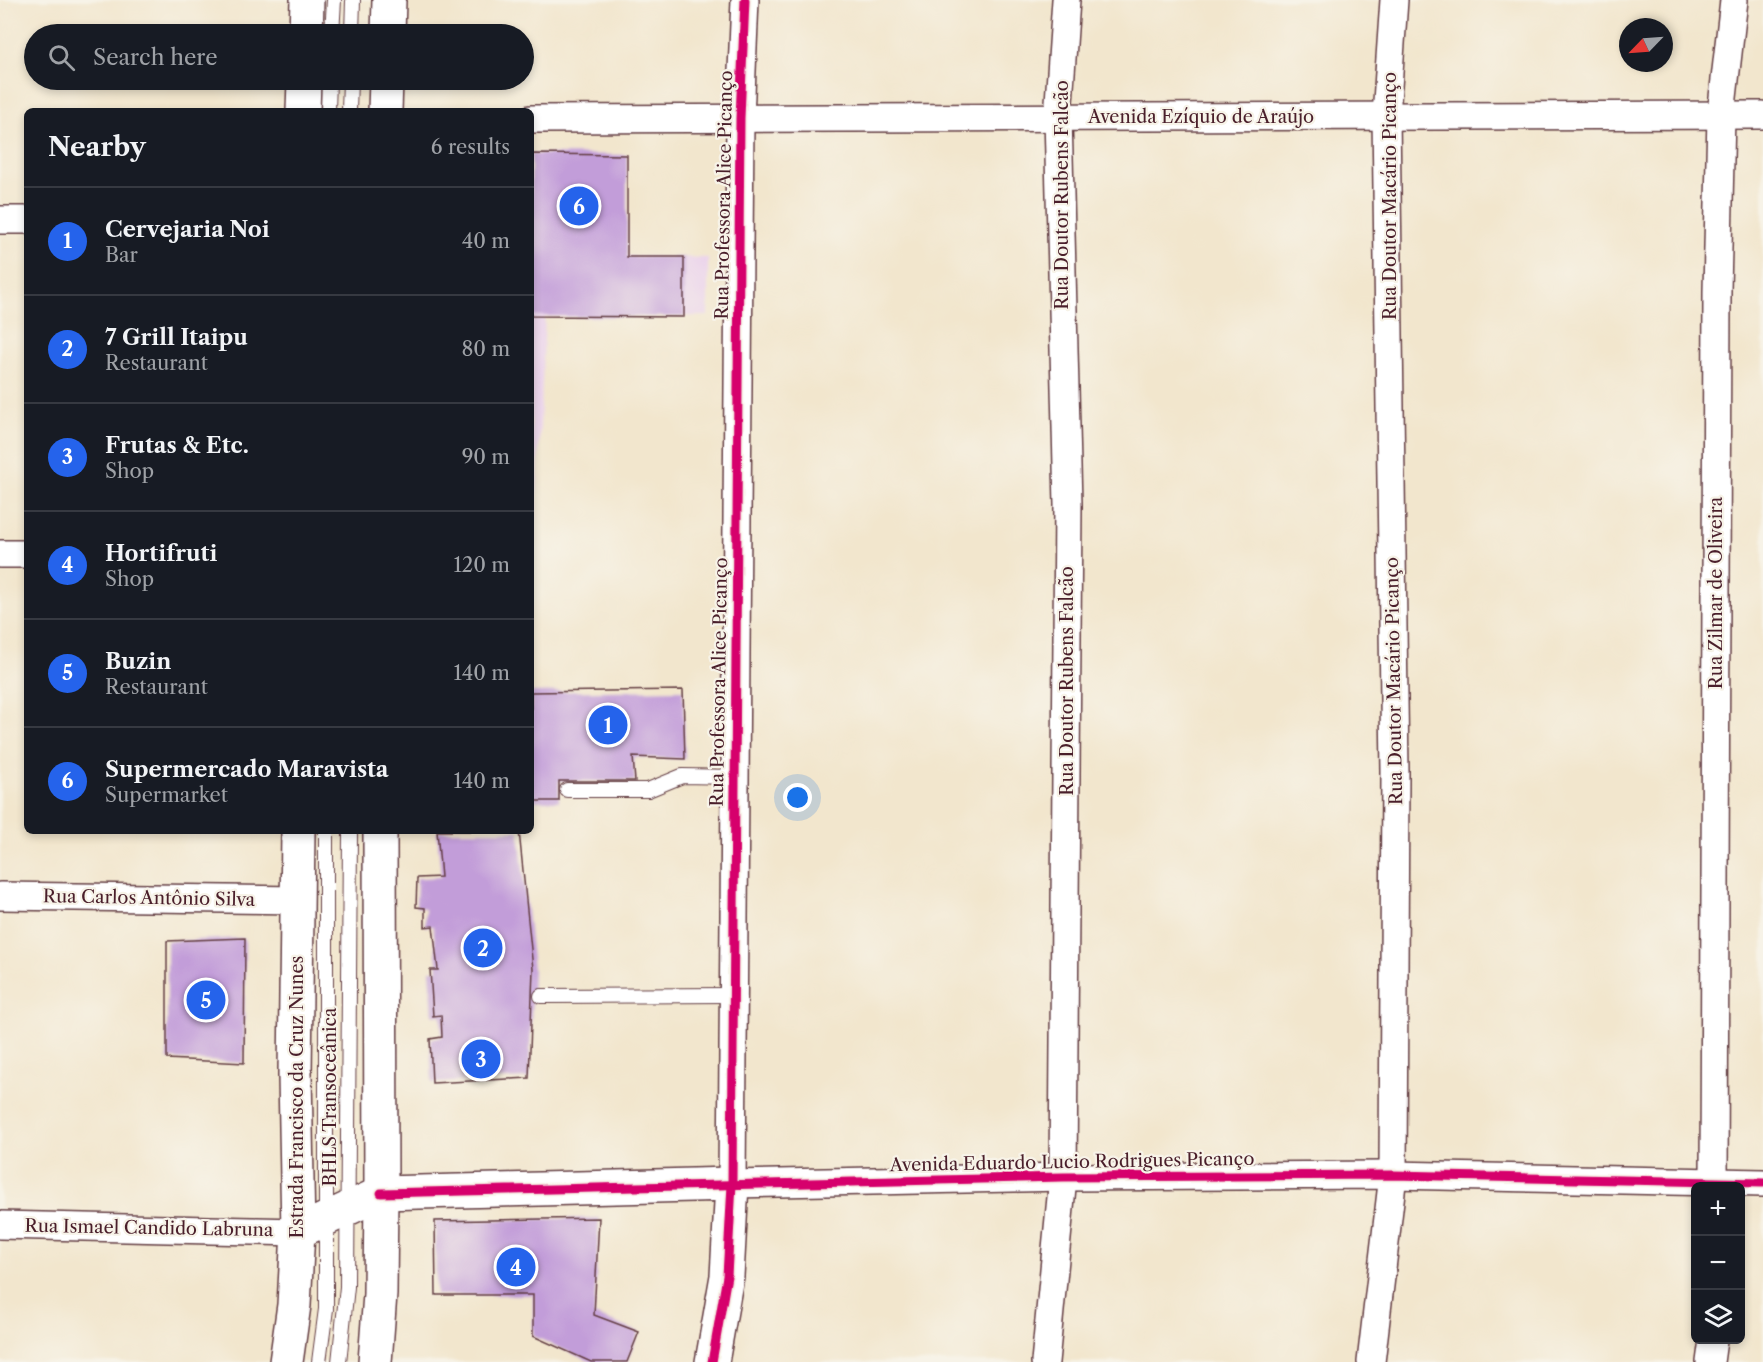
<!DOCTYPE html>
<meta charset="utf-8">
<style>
:root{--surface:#171b24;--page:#20242c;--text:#f1f3f6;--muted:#9ea1a6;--line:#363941;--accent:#2563eb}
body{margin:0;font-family:"Libre Caslon Text",serif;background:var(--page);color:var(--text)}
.controls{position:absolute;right:18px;bottom:18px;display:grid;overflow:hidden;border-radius:9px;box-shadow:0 3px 9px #0003}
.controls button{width:54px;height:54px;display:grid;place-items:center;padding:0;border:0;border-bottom:2px solid var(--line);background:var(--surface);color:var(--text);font:30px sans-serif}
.compass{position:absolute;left:1619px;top:18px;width:54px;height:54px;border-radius:50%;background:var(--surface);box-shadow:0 3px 9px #0003;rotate:245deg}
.you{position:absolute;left:798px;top:798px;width:21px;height:21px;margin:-15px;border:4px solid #fff;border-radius:50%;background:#1a73e8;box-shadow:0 0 0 9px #1a73e833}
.badge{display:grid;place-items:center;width:39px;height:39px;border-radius:50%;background:var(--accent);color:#fff;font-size:20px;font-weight:700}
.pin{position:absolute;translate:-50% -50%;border:3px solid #fff;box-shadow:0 2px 6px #0006}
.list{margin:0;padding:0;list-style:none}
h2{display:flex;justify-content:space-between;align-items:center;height:78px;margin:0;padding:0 24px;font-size:26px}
h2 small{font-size:20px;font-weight:400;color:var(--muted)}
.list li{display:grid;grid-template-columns:39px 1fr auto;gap:18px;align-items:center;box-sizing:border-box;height:108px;padding:0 24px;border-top:2px solid var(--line)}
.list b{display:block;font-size:22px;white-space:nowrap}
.list p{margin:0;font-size:20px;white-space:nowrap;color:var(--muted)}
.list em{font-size:20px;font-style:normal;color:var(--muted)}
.icon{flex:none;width:33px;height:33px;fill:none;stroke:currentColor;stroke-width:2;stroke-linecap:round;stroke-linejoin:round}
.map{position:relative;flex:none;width:1763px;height:1362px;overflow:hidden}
.search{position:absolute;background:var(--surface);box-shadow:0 3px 9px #0003;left:24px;top:24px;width:510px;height:66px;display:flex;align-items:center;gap:15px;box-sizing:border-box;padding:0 21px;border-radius:33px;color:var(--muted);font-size:22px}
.panel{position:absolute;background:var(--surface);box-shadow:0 3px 9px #0003;left:24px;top:108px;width:510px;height:726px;border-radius:9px}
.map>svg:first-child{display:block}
</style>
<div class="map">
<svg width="1763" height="1362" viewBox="0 0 1763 1362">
<rect width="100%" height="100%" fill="#f7f3e8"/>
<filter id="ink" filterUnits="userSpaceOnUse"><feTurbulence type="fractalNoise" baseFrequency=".0167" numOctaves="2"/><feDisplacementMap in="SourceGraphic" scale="12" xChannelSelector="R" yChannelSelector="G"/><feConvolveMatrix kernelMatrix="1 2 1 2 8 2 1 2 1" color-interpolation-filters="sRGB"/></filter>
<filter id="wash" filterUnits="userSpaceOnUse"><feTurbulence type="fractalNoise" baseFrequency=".008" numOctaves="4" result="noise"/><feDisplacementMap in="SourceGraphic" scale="24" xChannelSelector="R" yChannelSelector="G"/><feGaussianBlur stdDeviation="1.35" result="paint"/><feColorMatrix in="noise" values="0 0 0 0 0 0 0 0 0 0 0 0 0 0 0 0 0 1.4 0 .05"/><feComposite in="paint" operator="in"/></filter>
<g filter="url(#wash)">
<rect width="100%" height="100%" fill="#f2e6cd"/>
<polygon fill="#ead1ec" points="531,154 627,155 627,256 708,258 708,316 545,317 534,557 531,557"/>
<g id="blocks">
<g fill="#c29dd9">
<polygon points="531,154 627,155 627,257 684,257 684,317 531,316"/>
<polygon points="683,690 685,759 633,757 635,781 559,781 559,801 531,801 531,692"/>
<polygon points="437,831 519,831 533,969 529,1078 432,1083 430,1039 442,1037 441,1015 433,1016 430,970 438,970 433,926 425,927 425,908 416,907 417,878 441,877"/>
<polygon points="245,938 244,1063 167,1059 167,941"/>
<polygon points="599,1218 594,1315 639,1332 627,1362 591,1362 533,1336 533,1295 436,1295 435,1221"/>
</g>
</g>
</g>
<g filter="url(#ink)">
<use href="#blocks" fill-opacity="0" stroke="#633d43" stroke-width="1.5"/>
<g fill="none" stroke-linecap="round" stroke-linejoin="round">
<g stroke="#633d43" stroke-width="16">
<g id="lane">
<polyline points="332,34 334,0"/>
<polyline points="352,34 353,0"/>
<polyline points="328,111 329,80"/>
<polyline points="349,111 350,80"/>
<polyline points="567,790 648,790 682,776 734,777"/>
<polyline points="541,996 733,995"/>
<polyline points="319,1362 326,1309 326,831"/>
<polyline points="339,1362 347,1287 350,831"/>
</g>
</g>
<g stroke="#633d43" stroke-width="30">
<g id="street">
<polyline points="745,0 740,118 732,1184 1063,1177 1393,1175 1763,1183"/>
<polyline points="531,119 1763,115"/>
<polyline points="0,220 27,220"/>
<polyline points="0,554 27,554"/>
<polyline points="0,896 297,900"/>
<polyline points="1714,1186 1717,291 1721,115 1734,0"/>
<polyline points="0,1225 298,1232"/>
<polyline points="1045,1362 1063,1177 1068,504 1058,117 1066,0"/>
<polyline points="1371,1362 1393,1175 1395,772 1386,116 1394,0"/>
<polyline points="1710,1362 1713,1340"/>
</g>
</g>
<g stroke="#633d43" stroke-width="36">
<g id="secondary">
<polyline points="306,34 307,0"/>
<polyline points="388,34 389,0"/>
<polyline points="303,111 304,80"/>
<polyline points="385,111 386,80"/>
<polyline points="298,1232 381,1193 732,1184 727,1276 712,1362"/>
<polyline points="286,1362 294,1305 298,1232 295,1075 298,831"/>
<polyline points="375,1362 380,1294 381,1193 380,831"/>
</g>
</g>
<use href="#lane" stroke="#fff" stroke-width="14"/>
<use href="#street" stroke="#fff" stroke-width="27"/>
<use href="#secondary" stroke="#fff" stroke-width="33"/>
<g stroke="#f7f3e8" stroke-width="13">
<g id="cycleway">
<polyline points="381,1193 1063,1177 1393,1175 1763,1183"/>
<polyline points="712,1362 727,1276 732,1184 740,118 745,0"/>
</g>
</g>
<use href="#cycleway" stroke="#d6006c" stroke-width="9"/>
</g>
</g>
<g text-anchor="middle" stroke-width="4.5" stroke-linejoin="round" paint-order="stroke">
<g font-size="18" fill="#4a1f2b" stroke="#f7f3e8">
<text x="1201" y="123">Avenida Ezíquio de Araújo</text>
<text transform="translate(724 195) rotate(-89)" y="6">Rua Professora Alice Picanço</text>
<text transform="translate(1062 195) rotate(-90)" y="6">Rua Doutor Rubens Falcão</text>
<text transform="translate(1390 196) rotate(-90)" y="6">Rua Doutor Macário Picanço</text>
<text transform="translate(1716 593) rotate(-90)" y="6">Rua Zilmar de Oliveira</text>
<text transform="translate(1067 681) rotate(-90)" y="6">Rua Doutor Rubens Falcão</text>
<text transform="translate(1394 681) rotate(-91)" y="6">Rua Doutor Macário Picanço</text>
<text transform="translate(719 682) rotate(-89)" y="6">Rua Professora Alice Picanço</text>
<text transform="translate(149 898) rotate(1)" y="6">Rua Carlos Antônio Silva</text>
<text transform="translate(297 1097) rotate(-90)" y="6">Estrada Francisco da Cruz Nunes</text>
<text transform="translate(330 1097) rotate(-90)" y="6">BHLS Transoceânica</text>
<text transform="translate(1072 1162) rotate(-1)" y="6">Avenida Eduardo Lucio Rodrigues Picanço</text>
<text transform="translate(149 1228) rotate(1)" y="6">Rua Ismael Candido Labruna</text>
</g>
</g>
</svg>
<div class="controls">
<button>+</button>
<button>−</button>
<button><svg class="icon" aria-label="layers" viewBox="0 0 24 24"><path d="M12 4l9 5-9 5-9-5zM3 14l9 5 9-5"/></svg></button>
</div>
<svg class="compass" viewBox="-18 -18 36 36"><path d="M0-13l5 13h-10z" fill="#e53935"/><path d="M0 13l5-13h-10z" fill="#9ea1a6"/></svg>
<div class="you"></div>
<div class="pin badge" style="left:608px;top:725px">1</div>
<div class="pin badge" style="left:483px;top:948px">2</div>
<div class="pin badge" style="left:481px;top:1059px">3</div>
<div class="pin badge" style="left:516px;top:1267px">4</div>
<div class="pin badge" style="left:206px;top:1000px">5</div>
<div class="pin badge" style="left:579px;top:206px">6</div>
<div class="search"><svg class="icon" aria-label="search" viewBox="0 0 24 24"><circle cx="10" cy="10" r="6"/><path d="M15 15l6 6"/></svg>Search here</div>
<section class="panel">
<h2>Nearby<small>6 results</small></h2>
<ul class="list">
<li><span class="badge">1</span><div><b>Cervejaria Noi</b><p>Bar</p></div><em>40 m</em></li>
<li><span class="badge">2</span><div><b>7 Grill Itaipu</b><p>Restaurant</p></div><em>80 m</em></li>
<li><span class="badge">3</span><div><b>Frutas &amp; Etc.</b><p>Shop</p></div><em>90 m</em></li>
<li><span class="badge">4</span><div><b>Hortifruti</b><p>Shop</p></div><em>120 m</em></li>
<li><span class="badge">5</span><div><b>Buzin</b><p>Restaurant</p></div><em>140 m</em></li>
<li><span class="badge">6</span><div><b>Supermercado Maravista</b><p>Supermarket</p></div><em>140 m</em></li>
</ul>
</section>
</div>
